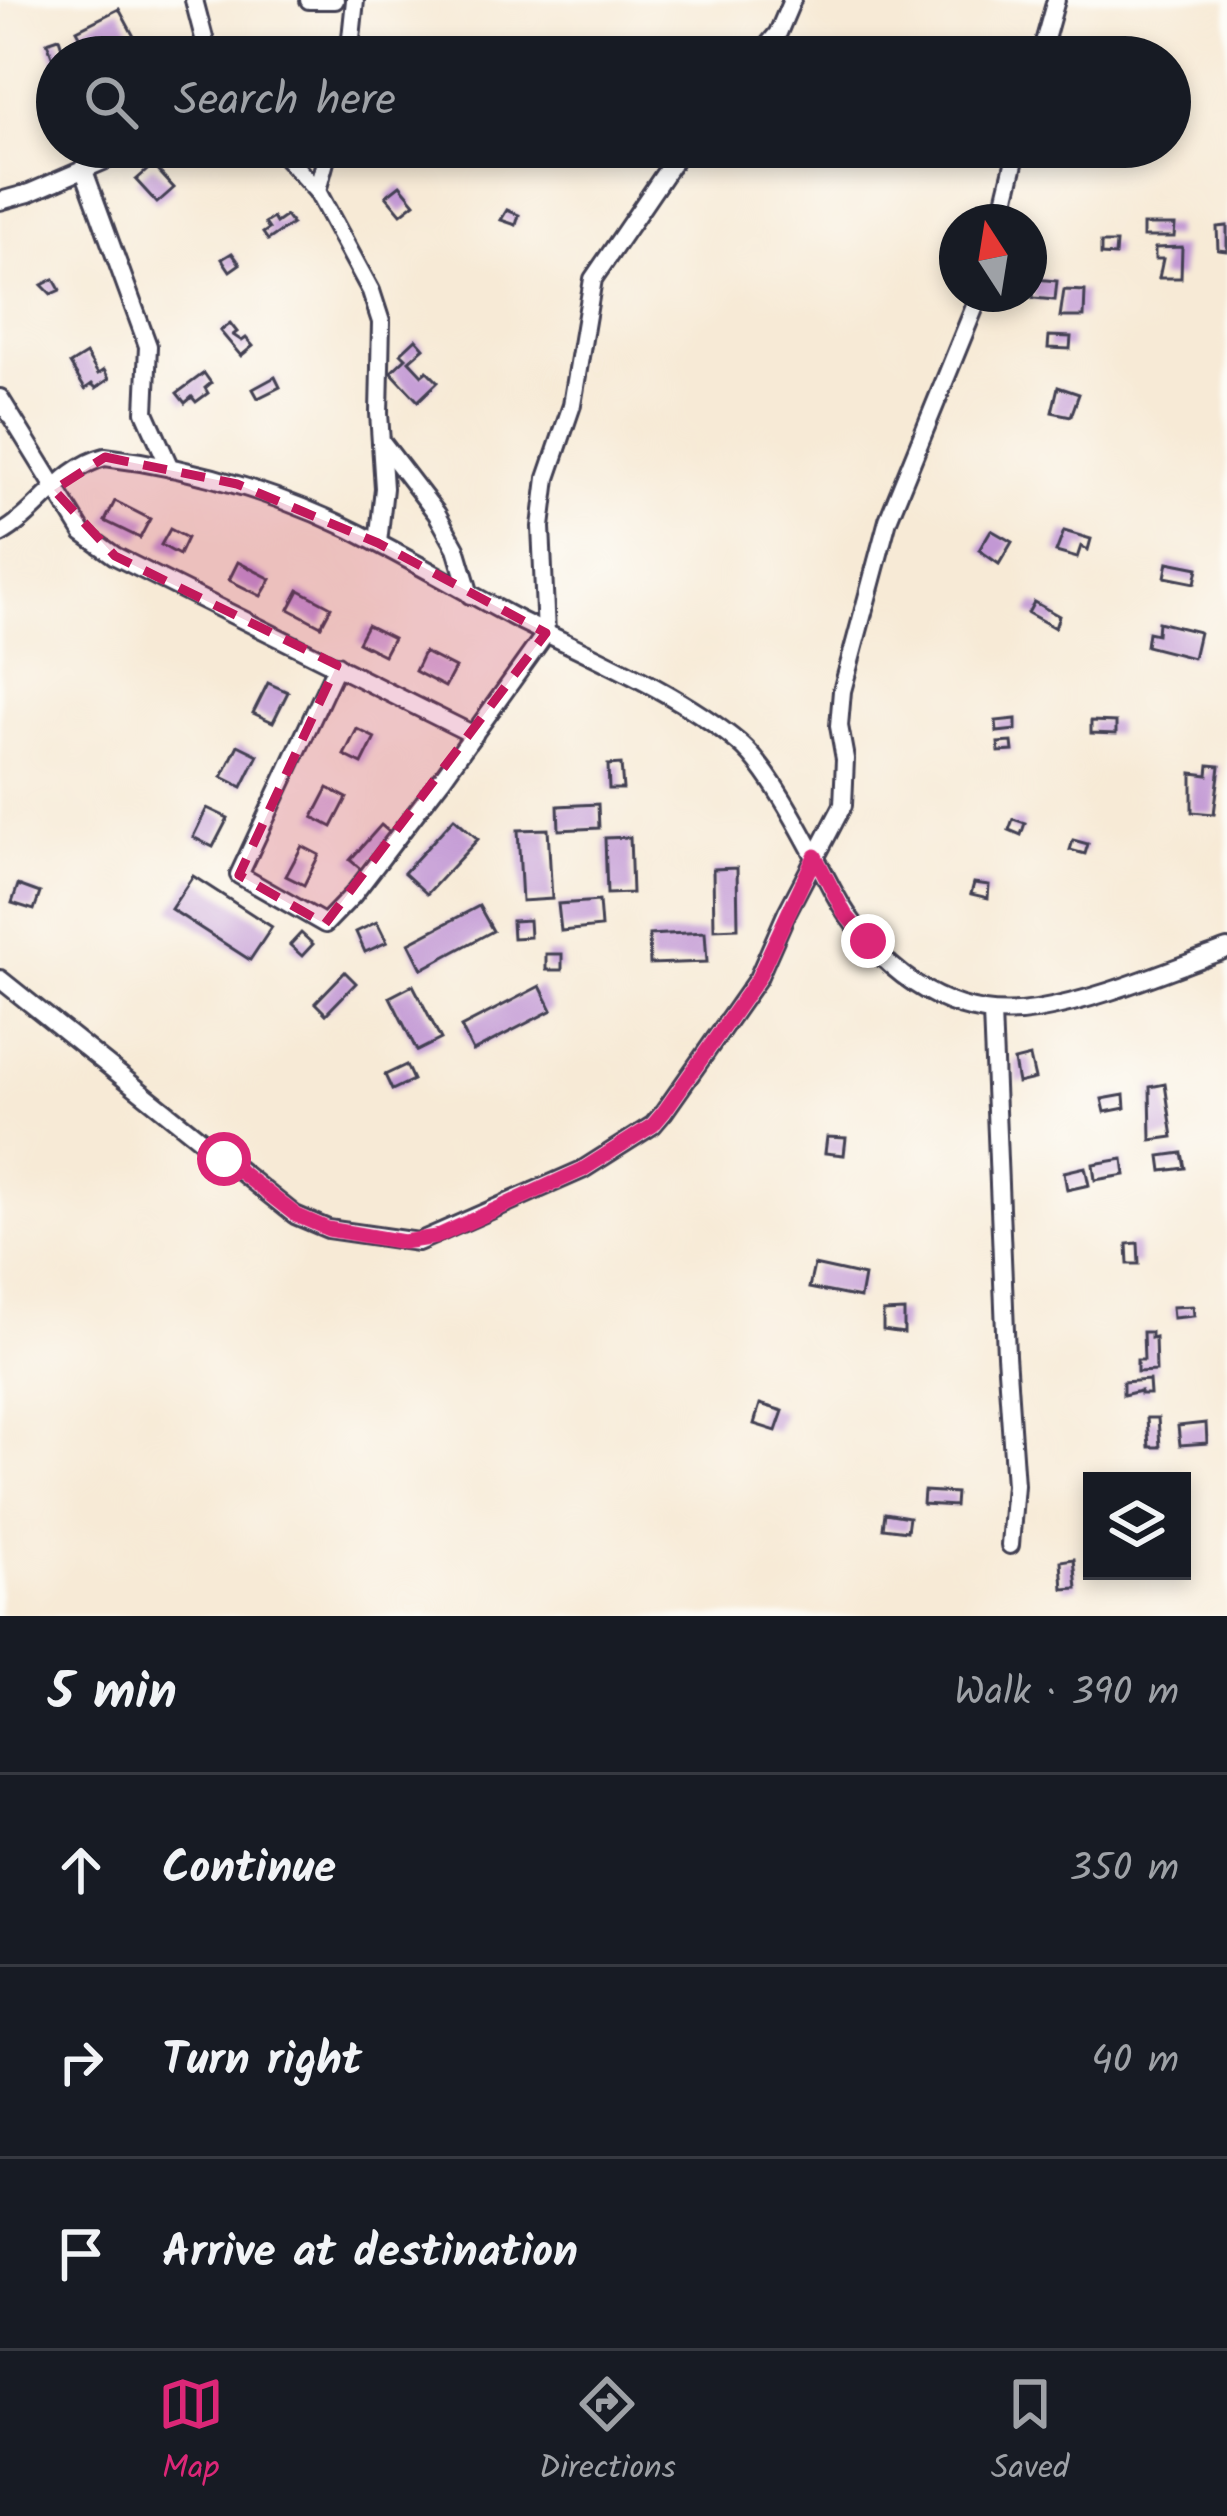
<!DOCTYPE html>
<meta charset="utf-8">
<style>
:root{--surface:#171b24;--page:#20242c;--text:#f1f3f6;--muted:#9ea1a6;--line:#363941;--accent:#db2777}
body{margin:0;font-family:Kalam,sans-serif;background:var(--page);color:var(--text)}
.controls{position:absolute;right:36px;bottom:36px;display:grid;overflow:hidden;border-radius:0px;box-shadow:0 6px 18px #0003}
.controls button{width:108px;height:108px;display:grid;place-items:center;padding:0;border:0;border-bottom:3px solid var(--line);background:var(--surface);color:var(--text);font:60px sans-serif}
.compass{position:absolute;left:939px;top:204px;width:108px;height:108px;border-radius:50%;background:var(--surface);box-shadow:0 6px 18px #0003;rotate:348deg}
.stop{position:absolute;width:36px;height:36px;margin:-27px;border:9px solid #db2777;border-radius:50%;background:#fff}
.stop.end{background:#db2777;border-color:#fff;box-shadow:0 3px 12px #0008}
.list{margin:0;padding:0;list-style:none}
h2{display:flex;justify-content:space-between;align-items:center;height:156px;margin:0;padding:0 48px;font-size:51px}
h2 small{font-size:39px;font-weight:400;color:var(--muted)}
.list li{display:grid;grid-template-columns:78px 1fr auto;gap:36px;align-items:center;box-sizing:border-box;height:192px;padding:0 48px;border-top:3px solid var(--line)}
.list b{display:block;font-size:45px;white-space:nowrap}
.list em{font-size:39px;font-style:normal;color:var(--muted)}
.icon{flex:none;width:66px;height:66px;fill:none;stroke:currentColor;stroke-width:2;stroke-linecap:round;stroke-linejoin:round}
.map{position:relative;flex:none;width:1227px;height:1616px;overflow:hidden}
.search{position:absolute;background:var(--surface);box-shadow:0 6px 18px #0003;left:36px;right:36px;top:36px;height:132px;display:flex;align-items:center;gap:30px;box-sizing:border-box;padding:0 42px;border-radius:66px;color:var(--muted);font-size:45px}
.sheet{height:732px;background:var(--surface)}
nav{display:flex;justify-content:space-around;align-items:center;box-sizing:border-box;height:168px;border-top:3px solid var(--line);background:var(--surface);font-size:33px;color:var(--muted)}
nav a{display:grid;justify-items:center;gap:6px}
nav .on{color:var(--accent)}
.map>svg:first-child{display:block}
</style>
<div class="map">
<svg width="1227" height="1616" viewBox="0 0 1227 1616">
<rect width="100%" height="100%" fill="#fdfcf7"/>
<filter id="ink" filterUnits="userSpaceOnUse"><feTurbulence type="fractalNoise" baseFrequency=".00833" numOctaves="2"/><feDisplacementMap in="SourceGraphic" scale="24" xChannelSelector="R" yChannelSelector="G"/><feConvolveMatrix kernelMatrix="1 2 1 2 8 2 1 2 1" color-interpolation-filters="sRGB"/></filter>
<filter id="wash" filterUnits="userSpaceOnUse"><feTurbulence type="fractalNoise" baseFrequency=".004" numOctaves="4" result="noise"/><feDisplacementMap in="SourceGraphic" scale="48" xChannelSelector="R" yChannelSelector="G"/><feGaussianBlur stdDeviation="2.7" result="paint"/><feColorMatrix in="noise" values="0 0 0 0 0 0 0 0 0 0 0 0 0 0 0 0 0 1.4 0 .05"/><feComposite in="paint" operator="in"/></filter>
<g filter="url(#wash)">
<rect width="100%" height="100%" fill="#f7ead6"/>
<g id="blocks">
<g fill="#c298d4">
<polygon points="119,9 137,42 113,54 106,40 88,50 77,30"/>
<polygon points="59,38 65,57 57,57 56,67 47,42"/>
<polygon points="153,165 174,188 157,203 136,180"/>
<polygon points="400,185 415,203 401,214 386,196"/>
<polygon points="507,210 519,215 516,225 501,220"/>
<polygon points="286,216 292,224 268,240 263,233 269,229 265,223 273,218 276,223"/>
<polygon points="1143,225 1175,225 1174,237 1143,237"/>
<polygon points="1227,226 1227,251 1218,250 1217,227"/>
<polygon points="1101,243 1116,243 1115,256 1101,255"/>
<polygon points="1182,247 1181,278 1159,278 1163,259 1155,259 1155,248"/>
<polygon points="232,253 240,264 230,271 222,259"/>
<polygon points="54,279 60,290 51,294 42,285"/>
<polygon points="1035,279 1057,281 1055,300 1033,298"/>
<polygon points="1064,290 1085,291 1084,317 1060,317"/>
<polygon points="230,323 237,332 233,335 242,341 246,338 253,346 241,356 220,331"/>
<polygon points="1049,336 1071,337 1070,349 1048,348"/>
<polygon points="416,339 424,348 409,361 422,375 427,371 438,382 418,401 391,372 406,358 401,353"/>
<polygon points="86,354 98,374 104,370 109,379 96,388 92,384 85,389 70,364"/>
<polygon points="204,373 211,383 205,388 208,393 196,402 192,397 185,403 177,393"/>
<polygon points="275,377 280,387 258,398 253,389"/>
<polygon points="1058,387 1079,394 1071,416 1052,412"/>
<polygon points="115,501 150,519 140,538 105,521"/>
<polygon points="170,529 187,538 179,555 161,545"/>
<polygon points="991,530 1012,542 999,564 979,550"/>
<polygon points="1064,531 1091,539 1088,550 1081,546 1077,558 1056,552"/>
<polygon points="238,562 271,579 261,596 229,580"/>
<polygon points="1168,562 1198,568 1195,583 1165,577"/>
<polygon points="299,590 331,607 321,626 289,609"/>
<polygon points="1034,602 1059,616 1055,628 1028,613"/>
<polygon points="1158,622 1199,632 1193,658 1146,646 1148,632 1157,634"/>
<polygon points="367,625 393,638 384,655 358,642"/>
<polygon points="424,652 455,668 445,687 415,671"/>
<polygon points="268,683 288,692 273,722 253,713"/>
<polygon points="1016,719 1016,730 997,732 996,721"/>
<polygon points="1091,721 1116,722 1116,734 1091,733"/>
<polygon points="357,729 375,738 362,764 344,755"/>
<polygon points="1012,742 1013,751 999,752 998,743"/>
<polygon points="238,745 258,755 242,787 222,777"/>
<polygon points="621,764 623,789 609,789 608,765"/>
<polygon points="1209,765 1220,766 1214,814 1192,812 1192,773 1208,775"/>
<polygon points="328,788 347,798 332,827 313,817"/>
<polygon points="598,804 599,828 559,830 558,806"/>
<polygon points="207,808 228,818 213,847 193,837"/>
<polygon points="454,818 478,839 427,894 404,873"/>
<polygon points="1013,819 1025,823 1021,835 1009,830"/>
<polygon points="381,825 393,835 363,871 350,860"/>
<polygon points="548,829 552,899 522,901 518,830"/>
<polygon points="630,837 632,893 607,894 605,838"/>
<polygon points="1073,840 1088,844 1085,854 1070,850"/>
<polygon points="302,846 319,855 304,885 286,876"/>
<polygon points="737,868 738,928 714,929 713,869"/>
<polygon points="193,876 272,927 250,960 171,909"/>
<polygon points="974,883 989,885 988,898 971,894"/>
<polygon points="18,885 40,893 34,910 12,903"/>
<polygon points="599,901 601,927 561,931 558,904"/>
<polygon points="479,906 493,931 422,969 409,943"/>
<polygon points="529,920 530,937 513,938 512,921"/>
<polygon points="377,922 387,942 365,952 356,932"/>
<polygon points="705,932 707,962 650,964 649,935"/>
<polygon points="301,933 313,944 302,956 290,945"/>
<rect x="546" y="954" width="16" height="16"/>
<polygon points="345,972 356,983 326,1014 315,1003"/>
<polygon points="413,985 441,1039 417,1051 390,997"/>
<polygon points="540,986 552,1010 473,1051 461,1027"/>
<polygon points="1030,1057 1035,1079 1018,1083 1014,1061"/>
<polygon points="406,1065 413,1080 392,1090 385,1075"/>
<polygon points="1165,1084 1173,1137 1151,1140 1150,1087"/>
<polygon points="1124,1095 1125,1108 1105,1112 1102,1099"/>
<polygon points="827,1137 846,1138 844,1155 825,1153"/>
<polygon points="1182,1153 1185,1168 1162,1171 1160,1156"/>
<polygon points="1123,1159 1125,1175 1095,1180 1093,1164"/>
<polygon points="1085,1167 1089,1185 1067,1190 1064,1172"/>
<polygon points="1138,1243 1139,1264 1128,1264 1127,1244"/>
<polygon points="814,1265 864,1276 860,1298 809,1288"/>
<polygon points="1193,1306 1194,1316 1173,1318 1172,1307"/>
<polygon points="904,1311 904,1333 883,1330 883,1312"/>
<polygon points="1143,1332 1151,1332 1151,1338 1155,1337 1156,1371 1137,1372 1137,1360 1144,1360"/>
<polygon points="1149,1380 1150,1394 1140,1394 1140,1391 1123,1395 1123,1382"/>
<polygon points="760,1404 783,1411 776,1431 754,1424"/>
<polygon points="1147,1418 1158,1418 1160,1447 1149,1447"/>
<polygon points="1206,1423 1207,1443 1180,1445 1178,1426"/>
<polygon points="924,1491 956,1493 955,1506 923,1504"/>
<polygon points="885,1513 909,1517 907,1531 883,1528"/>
<polygon points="1074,1559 1077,1588 1063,1589 1061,1561"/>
</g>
</g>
</g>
<g filter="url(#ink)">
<use href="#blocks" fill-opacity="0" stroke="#424052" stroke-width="3"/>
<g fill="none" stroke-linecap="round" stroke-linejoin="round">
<g stroke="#424052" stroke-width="22">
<g id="minor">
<polyline points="194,0 209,57"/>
<polyline points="309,0 335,0"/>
<polyline points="349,57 355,0"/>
<polyline points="758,57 778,33 792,0"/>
<polyline points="1040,57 1056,0"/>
<polyline points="277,147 317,191 371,291 381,322 379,413 384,488 378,543"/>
<polyline points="83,168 148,346 145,412 170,468"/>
<polyline points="317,191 329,147"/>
<polyline points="0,201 29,193 136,147"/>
<polyline points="1000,222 1018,147"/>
<polyline points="0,398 83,533 115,556 474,735"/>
<polyline points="381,441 437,514 456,548 470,595"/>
<path d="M 0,534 C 39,513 61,468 105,457 C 200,468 297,499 381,545 C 427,569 471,595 517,619 C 589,655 678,692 739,743 C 772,770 811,850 832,889 C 872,964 945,1026 1036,1010 C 1101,999 1165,971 1227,949"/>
<polyline points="337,665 239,875 325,924 353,895 441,780 546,633 541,527 547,478 572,405 593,279 683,147"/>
<polyline points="0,979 295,1215 328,1229 418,1242 582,1170 653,1125 664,1112 758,978 787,912 843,805 845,759 839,726 842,691 888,520 980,294"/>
<polyline points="992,1013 1006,1355 1015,1485 1010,1545"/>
</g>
</g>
<use href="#minor" stroke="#fff" stroke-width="16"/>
</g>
</g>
<g fill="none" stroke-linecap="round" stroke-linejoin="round" filter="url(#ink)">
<polyline stroke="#db2777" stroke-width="15" points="224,1159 296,1215 328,1229 403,1242 436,1237 582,1170 653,1125 664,1112 758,978 815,856 845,914 868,941"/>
</g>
<path fill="#c2185b" fill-opacity="0.2" stroke="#c2185b" stroke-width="9" stroke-dasharray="24 15" stroke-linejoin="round" d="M 105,457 L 237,484 L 378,543 L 546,633 L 325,924 L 239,875 L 337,665 L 115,556 L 54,490 Z"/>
</svg>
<div class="controls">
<button><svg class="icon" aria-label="layers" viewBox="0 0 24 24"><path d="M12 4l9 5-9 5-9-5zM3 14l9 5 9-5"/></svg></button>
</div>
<svg class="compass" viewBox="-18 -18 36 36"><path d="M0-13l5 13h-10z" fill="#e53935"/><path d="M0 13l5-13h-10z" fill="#9ea1a6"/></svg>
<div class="stop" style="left:224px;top:1159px"></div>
<div class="stop end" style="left:868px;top:941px"></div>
<div class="search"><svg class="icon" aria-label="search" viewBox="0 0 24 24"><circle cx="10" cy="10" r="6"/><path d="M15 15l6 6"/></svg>Search here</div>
</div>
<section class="sheet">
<h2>5 min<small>Walk · 390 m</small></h2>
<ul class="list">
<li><svg class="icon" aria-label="ahead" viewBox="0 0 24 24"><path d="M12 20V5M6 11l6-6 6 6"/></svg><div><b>Continue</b></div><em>350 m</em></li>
<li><svg class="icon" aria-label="right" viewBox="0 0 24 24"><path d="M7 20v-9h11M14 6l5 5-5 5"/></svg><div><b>Turn right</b></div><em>40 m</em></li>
<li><svg class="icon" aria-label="arrive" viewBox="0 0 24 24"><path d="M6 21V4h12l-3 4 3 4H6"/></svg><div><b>Arrive at destination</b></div></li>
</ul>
</section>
<nav>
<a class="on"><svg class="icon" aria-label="map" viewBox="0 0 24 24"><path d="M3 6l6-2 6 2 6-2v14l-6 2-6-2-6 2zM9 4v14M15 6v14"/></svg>Map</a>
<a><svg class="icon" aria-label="directions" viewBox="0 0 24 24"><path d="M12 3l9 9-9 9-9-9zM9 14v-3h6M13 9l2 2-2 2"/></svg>Directions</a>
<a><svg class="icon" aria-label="saved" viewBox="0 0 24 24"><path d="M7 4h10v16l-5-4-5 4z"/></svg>Saved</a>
</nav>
